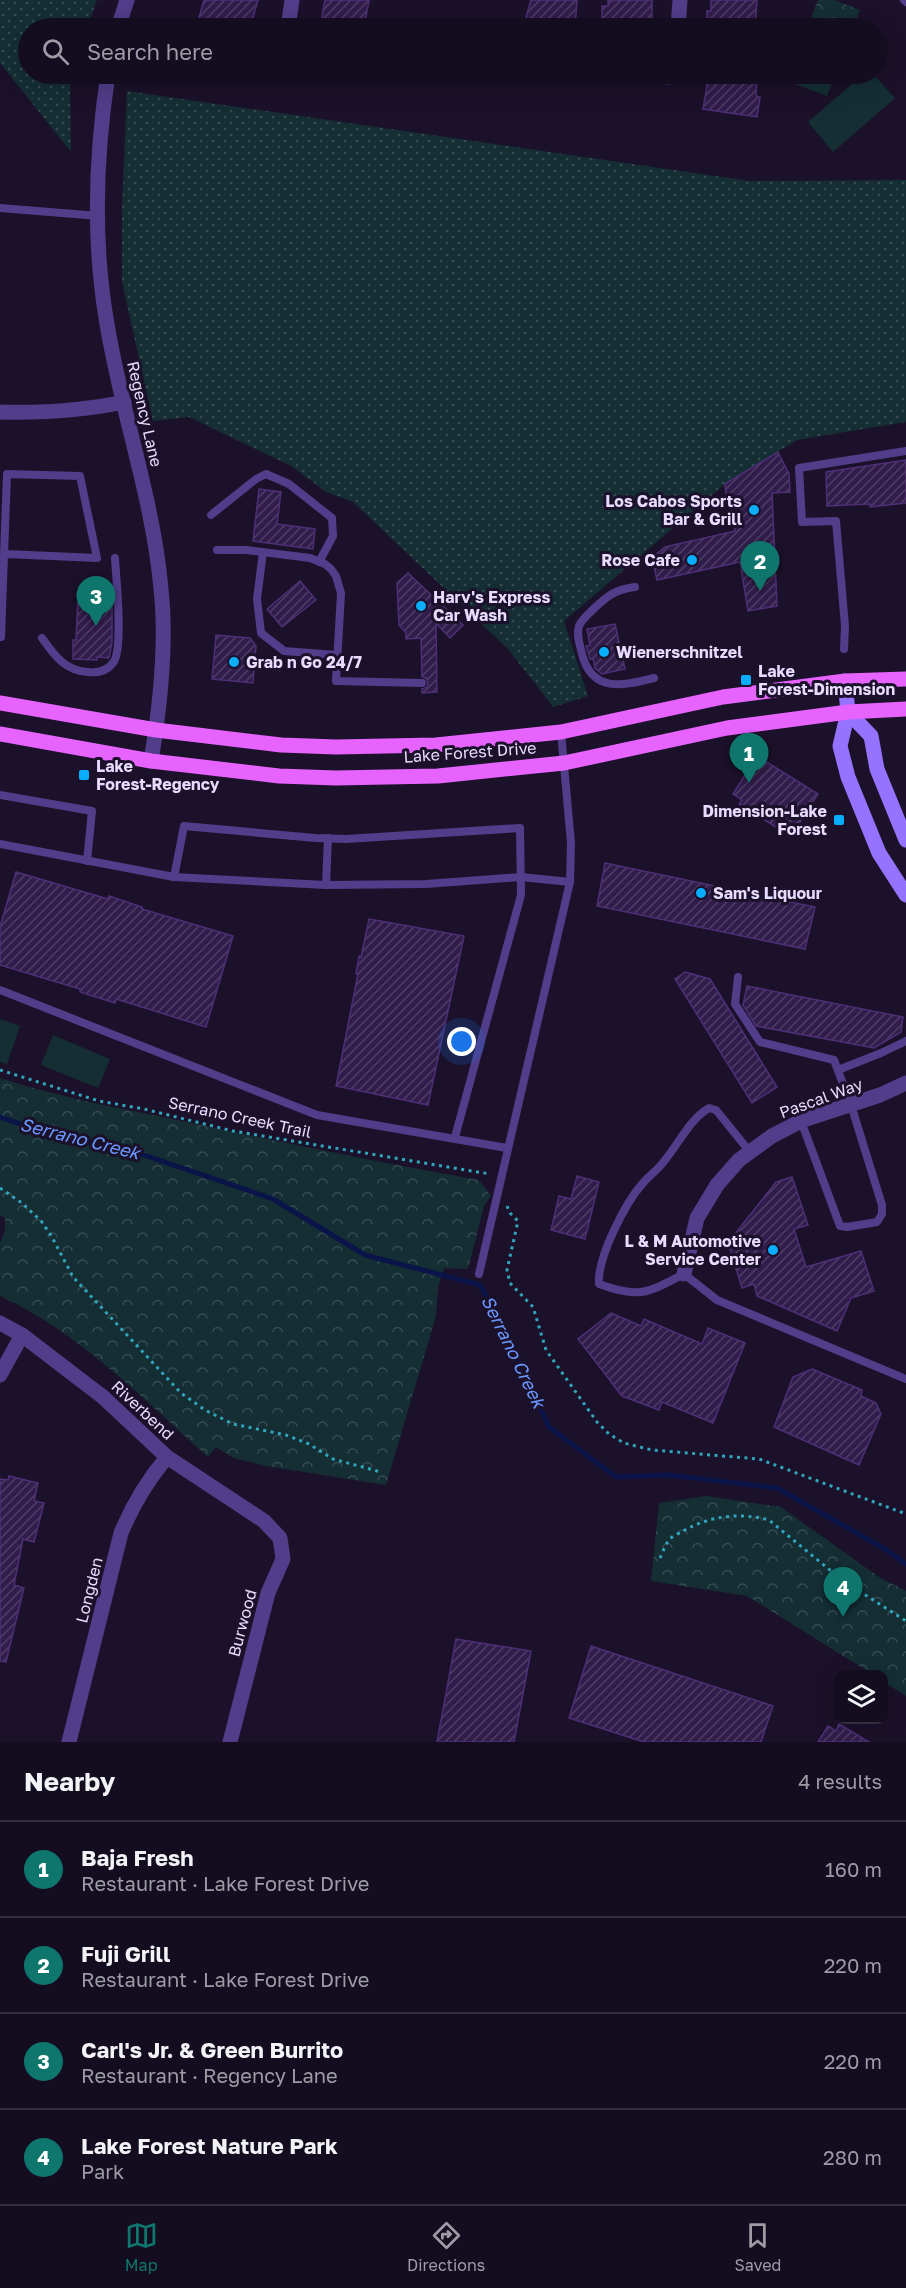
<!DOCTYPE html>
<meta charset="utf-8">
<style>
:root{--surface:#140d20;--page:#1d1629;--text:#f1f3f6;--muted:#9d9ca5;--line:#332d3e;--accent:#0f766e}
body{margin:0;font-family:"Golos Text",sans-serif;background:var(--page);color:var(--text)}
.controls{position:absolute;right:18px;bottom:18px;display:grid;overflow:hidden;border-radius:12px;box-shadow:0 6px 24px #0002}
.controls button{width:54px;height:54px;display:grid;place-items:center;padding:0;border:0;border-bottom:2px solid var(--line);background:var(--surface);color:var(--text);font:30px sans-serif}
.you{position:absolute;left:462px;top:1042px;width:21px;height:21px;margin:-15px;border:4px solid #fff;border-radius:50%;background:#1a73e8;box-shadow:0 0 0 9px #1a73e833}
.badge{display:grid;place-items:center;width:39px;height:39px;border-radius:50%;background:var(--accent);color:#fff;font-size:20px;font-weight:700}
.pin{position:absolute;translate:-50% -50px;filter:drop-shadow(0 2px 3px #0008)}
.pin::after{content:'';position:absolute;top:32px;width:21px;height:18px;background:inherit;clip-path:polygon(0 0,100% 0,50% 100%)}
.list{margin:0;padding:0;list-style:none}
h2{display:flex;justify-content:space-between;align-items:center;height:78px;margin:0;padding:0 24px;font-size:26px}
h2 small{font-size:20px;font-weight:400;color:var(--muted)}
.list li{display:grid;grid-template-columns:39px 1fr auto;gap:18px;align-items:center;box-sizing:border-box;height:96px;padding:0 24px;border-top:2px solid var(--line)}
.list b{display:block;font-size:22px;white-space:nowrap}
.list p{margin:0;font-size:20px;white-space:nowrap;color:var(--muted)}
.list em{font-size:20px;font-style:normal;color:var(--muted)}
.icon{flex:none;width:33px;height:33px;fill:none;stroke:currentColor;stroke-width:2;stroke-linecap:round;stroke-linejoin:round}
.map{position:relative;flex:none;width:906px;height:1742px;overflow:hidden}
.search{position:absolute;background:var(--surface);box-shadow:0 6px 24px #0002;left:18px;right:18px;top:18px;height:66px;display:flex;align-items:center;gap:15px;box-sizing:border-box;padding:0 21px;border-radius:33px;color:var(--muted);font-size:22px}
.sheet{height:462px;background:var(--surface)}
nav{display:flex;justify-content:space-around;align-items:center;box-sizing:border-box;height:84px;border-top:2px solid var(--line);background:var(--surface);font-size:16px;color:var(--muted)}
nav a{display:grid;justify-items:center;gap:3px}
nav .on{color:var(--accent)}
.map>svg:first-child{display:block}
</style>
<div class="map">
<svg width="906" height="1742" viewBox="0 0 906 1742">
<defs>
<pattern id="grass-dots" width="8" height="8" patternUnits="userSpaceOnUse" patternTransform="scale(1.5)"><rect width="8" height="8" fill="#142e34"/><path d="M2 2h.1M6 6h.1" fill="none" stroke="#364c52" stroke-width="1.8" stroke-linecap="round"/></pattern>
<pattern id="forest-crowns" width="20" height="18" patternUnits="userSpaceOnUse" patternTransform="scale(1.5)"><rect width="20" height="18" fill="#142e34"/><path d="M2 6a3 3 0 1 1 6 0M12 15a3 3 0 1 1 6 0" fill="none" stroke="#364c52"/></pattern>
<pattern id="building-hatch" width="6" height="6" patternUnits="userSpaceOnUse" patternTransform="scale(1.5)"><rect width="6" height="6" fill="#311d4b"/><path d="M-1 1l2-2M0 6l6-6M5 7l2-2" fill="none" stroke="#4f3d66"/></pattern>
</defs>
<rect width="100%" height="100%" fill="#1b112a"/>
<g fill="url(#grass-dots)">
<polygon points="0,0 97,0 87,28 28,28 28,74 73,74 70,83 71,152 0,63"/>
<polygon points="127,91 750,181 906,180 906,422 797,440 725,484 564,621 588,696 553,707 508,649 353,502 326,492 291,466 189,417 153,421 122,282 122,210"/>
</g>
<g fill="url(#forest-crowns)">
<polygon points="818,0 835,0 860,10 853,28 807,28"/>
<path d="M 0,1078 C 64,1099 130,1110 196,1124 C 290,1144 384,1163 479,1180 L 491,1196 L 484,1206 L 468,1269 L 444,1268 L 438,1288 L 436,1316 L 386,1485 L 266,1466 L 233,1458 L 216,1447 L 208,1457 C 143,1399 80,1333 0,1296 L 0,1243 L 5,1231 L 5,1218 L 0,1215 Z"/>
<polygon points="706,1496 781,1507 879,1577 906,1591 906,1696 884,1682 884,1674 872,1674 747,1596 651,1581 659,1503"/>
</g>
<g fill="#142e34">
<polygon points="790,74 836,74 827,96 787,81"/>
<polygon points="864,74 873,74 895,98 833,152 808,122"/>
<polygon points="0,1019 20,1026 7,1064 0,1062"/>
<polygon points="53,1035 110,1059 98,1088 41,1065"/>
</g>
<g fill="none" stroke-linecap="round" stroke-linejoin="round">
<polyline stroke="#0b1449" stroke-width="5" points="0,1117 38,1130 144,1155 273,1199 365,1255 480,1285 506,1333 549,1427 616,1477 669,1475 777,1488 885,1549 906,1564"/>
</g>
<g fill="url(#building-hatch)" stroke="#4e2f77" stroke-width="1.5">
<polygon points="204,0 258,0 250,28 196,28"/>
<polygon points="325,0 369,0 364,28 320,28"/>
<polygon points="531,0 577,0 575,28 523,28"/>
<polygon points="608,0 652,0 652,24 644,24 643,28 602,28 602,6 608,6"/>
<polygon points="711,0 757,0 755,28 712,28 707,27 707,11 711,11"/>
<polygon points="709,74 757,74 756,96 760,97 757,117 703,109"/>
<polygon points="778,452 789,474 790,492 772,493 777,606 748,611 740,562 657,580 652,558 665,547 735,531 730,495 726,495 725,484"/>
<polygon points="906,460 906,503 870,507 870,504 827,506 826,472"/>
<polygon points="259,489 281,492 277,524 315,529 313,549 253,541"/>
<polygon points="408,573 463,625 450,638 436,623 437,692 422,693 422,689 427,687 428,683 426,678 422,677 421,638 406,639 406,633 399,625 397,583"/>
<polygon points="300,581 316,600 282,627 267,609"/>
<polygon points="78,596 112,597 112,643 109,658 97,657 97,660 73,659 73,640 76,640"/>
<polygon points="615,624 625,669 602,674 595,668 593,659 590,659 588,652 586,646 590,645 587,629"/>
<polygon points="216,635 250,638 256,646 253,683 212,679"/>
<polygon points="757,756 818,794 793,833 786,829 784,832 739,804 742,800 733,794"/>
<polygon points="605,863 815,907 805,949 597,906"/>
<polygon points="16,872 108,899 109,896 142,907 142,909 233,936 206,1027 116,999 115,1003 80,992 80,989 0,965 0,927"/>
<polygon points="369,919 464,936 428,1105 336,1086 358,974 356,974 359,956 361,957"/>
<polygon points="685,972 710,979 777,1087 752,1103 675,979"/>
<polygon points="747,986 903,1017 901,1032 874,1048 756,1026 743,1005"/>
<polygon points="577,1176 599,1182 585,1239 551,1230 559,1196 571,1199"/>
<polygon points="792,1177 808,1225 794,1229 806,1267 861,1251 874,1291 851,1298 837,1331 757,1296 754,1284 742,1288 728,1243 776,1182"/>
<polygon points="611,1313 641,1326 644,1319 702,1344 708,1328 745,1343 713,1423 662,1402 659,1410 622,1396 578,1339"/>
<polygon points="812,1369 862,1390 861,1396 876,1403 881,1414 859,1465 774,1427 793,1377"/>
<polygon points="9,1476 38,1483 34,1501 44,1503 34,1542 23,1539 14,1585 24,1588 6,1662 0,1661 0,1479 8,1480"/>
<polygon points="456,1639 531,1651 514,1742 437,1742"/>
<polygon points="591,1646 773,1706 761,1742 644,1742 569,1718"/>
<polygon points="839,1724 869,1742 818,1742 828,1726 836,1731"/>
</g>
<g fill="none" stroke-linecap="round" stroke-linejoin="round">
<g stroke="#31a5bc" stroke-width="3" stroke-dasharray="3 4.5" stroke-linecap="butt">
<polyline points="0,1070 99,1101 144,1109 233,1131 490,1174"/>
<polyline points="0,1188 22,1203 42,1222 52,1237 73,1277 181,1393 205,1410 233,1424 286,1435 309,1444 333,1459 381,1472"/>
<polyline points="507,1206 510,1213 518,1221 507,1270 510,1283 533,1307 546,1350 597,1422 609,1434 624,1443 652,1450 759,1459 906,1514"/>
<path d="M 660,1558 C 663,1552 666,1542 671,1538 C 674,1535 680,1533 683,1531 C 710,1516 739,1512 769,1520 L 842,1580 L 906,1621"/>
</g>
<g stroke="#513d89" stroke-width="8">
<polyline points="904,0 906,2"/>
<polyline points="0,208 99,216"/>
<polyline points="211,515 256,479 266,474 289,484 332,518 333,536 319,562"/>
<polyline points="217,550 246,550 310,558 325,564 331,569 336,576 341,593 336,681 422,683"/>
<polyline points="263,552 257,599 261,633 284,651 337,655"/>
<path d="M 635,587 C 627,588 619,590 612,594 C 605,598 582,618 579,626 C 576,635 580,645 582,654 C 592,693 622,686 654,678"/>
<polyline points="1,637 7,474 80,476 97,558 5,554"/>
<path d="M 42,638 C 54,655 65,671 88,672 C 97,673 107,671 113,663 C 124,650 116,578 115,558"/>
<polyline points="844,649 845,626 836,521 802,522 799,468 906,451"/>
<polyline points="0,795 92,811 87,861"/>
<polyline points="0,844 174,877 326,885 426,884 521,877 570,882"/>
<polyline points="174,877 184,826 315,838 346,839 520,828 521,895 455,1137"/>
<polyline points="326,885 328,838"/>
<polyline points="738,977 735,1004 760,1042 834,1060 851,1105 882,1205 882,1214 877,1222 847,1227 840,1226 801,1121"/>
<polyline points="0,990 317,1115 507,1148"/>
<polyline points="838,1070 881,1053 906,1041"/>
<path d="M 750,1152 L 716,1110 L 709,1108 C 690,1119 679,1143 665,1160 C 659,1169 650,1175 643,1183 C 625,1203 597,1258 599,1284 C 640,1299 647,1293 684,1274 L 717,1300 L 906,1379"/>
<polyline points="479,1274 570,882 571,843 561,732"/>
</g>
<g stroke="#513d89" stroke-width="15">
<polyline points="288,28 292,0"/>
<polyline points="678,28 680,0"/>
<polyline points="669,77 669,74"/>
<path d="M 0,412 C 42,413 82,411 124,402"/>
<polyline points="684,1274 697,1218 717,1185 739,1160 772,1136 803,1120 880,1095 906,1083"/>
<polyline points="0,1323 22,1335 103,1397 167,1457 264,1521 280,1538 283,1559 268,1593 230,1742"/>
<polyline points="0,1375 22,1335"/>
<path d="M 69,1742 L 121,1533 C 133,1504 147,1481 167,1457"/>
</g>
<g stroke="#513d89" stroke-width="15">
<polyline points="118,28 127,0"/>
<path d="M 108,74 C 96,153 93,239 106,318 C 120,409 153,497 161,589 C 167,643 160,707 151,761"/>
</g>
<g stroke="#9573fe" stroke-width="15">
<polyline points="845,681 848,712 840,746 848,777 879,853 906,895"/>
<polyline points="848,712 871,736 877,769 906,840"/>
</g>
<g stroke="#e763fe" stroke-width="15">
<polyline points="0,703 156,730 281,745 336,747 436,745 561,732 723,697 845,681 906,679"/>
<polyline points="0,734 151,761 279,776 336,778 438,776 564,763 727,728 848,712 906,709"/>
</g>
</g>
<g fill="#08aefd" stroke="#1b112a" stroke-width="2">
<circle cx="754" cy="510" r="6"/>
<circle cx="692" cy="560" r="6"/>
<circle cx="421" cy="606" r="6"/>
<circle cx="604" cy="652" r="6"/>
<circle cx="234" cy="662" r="6"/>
<rect x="740" y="674" width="12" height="12" rx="3"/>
<rect x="78" y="769" width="12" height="12" rx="3"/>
<rect x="833" y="814" width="12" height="12" rx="3"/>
<circle cx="701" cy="893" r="6"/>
<circle cx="773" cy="1250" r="6"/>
</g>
<g text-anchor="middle" stroke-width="6" stroke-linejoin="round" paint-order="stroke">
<g font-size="16" fill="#e7dbff" stroke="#1b112a">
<text transform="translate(145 414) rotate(77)" y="6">Regency Lane</text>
<text transform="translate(470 752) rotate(-4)" y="6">Lake Forest Drive</text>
<text transform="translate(821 1098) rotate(-20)" y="6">Pascal Way</text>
<text transform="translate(240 1117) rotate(12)" y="6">Serrano Creek Trail</text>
<text transform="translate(143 1410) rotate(43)" y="6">Riverbend</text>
<text transform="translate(89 1590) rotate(-76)" y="6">Longden</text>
<text transform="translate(242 1623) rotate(-75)" y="6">Burwood</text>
</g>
<g font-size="16" font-weight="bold" fill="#e7dbff" stroke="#1b112a" text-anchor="start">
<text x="742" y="507" text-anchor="end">Los Cabos Sports<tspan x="742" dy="18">Bar &amp; Grill</tspan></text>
<text x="680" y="566" text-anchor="end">Rose Cafe</text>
<text x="433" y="603">Harv's Express<tspan x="433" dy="18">Car Wash</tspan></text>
<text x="616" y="658">Wienerschnitzel</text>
<text x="246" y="668">Grab n Go 24/7</text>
<text x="758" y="677">Lake<tspan x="758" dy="18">Forest-Dimension</tspan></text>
<text x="96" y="772">Lake<tspan x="96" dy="18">Forest-Regency</tspan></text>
<text x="827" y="817" text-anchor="end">Dimension-Lake<tspan x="827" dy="18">Forest</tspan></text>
<text x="713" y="899">Sam's Liquour</text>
<text x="761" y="1247" text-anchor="end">L &amp; M Automotive<tspan x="761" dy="18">Service Center</tspan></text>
</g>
<g font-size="18" font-style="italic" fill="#6a98fe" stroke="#1b112a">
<text transform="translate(80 1139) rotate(14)" y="6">Serrano Creek</text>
<text transform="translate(513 1352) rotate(64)" y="6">Serrano Creek</text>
</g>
</g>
</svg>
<div class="controls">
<button><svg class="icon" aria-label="layers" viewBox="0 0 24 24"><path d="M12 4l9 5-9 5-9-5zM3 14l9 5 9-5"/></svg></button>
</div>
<div class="you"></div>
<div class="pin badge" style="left:749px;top:783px">1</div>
<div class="pin badge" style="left:760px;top:591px">2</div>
<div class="pin badge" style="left:96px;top:626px">3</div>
<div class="pin badge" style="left:843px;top:1617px">4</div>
<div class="search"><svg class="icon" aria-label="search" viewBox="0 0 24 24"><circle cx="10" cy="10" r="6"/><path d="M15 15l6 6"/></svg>Search here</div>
</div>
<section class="sheet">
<h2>Nearby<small>4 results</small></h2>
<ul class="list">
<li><span class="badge">1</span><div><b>Baja Fresh</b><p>Restaurant · Lake Forest Drive</p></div><em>160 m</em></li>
<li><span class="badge">2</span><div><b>Fuji Grill</b><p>Restaurant · Lake Forest Drive</p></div><em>220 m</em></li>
<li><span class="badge">3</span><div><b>Carl's Jr. &amp; Green Burrito</b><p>Restaurant · Regency Lane</p></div><em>220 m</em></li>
<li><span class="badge">4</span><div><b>Lake Forest Nature Park</b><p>Park</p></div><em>280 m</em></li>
</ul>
</section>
<nav>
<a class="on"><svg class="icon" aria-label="map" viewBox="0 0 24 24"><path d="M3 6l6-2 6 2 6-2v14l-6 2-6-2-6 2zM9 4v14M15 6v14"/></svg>Map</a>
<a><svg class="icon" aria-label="directions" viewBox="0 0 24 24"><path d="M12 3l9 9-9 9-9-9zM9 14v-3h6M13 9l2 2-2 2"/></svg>Directions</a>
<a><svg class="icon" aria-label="saved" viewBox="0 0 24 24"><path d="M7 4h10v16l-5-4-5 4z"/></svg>Saved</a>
</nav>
